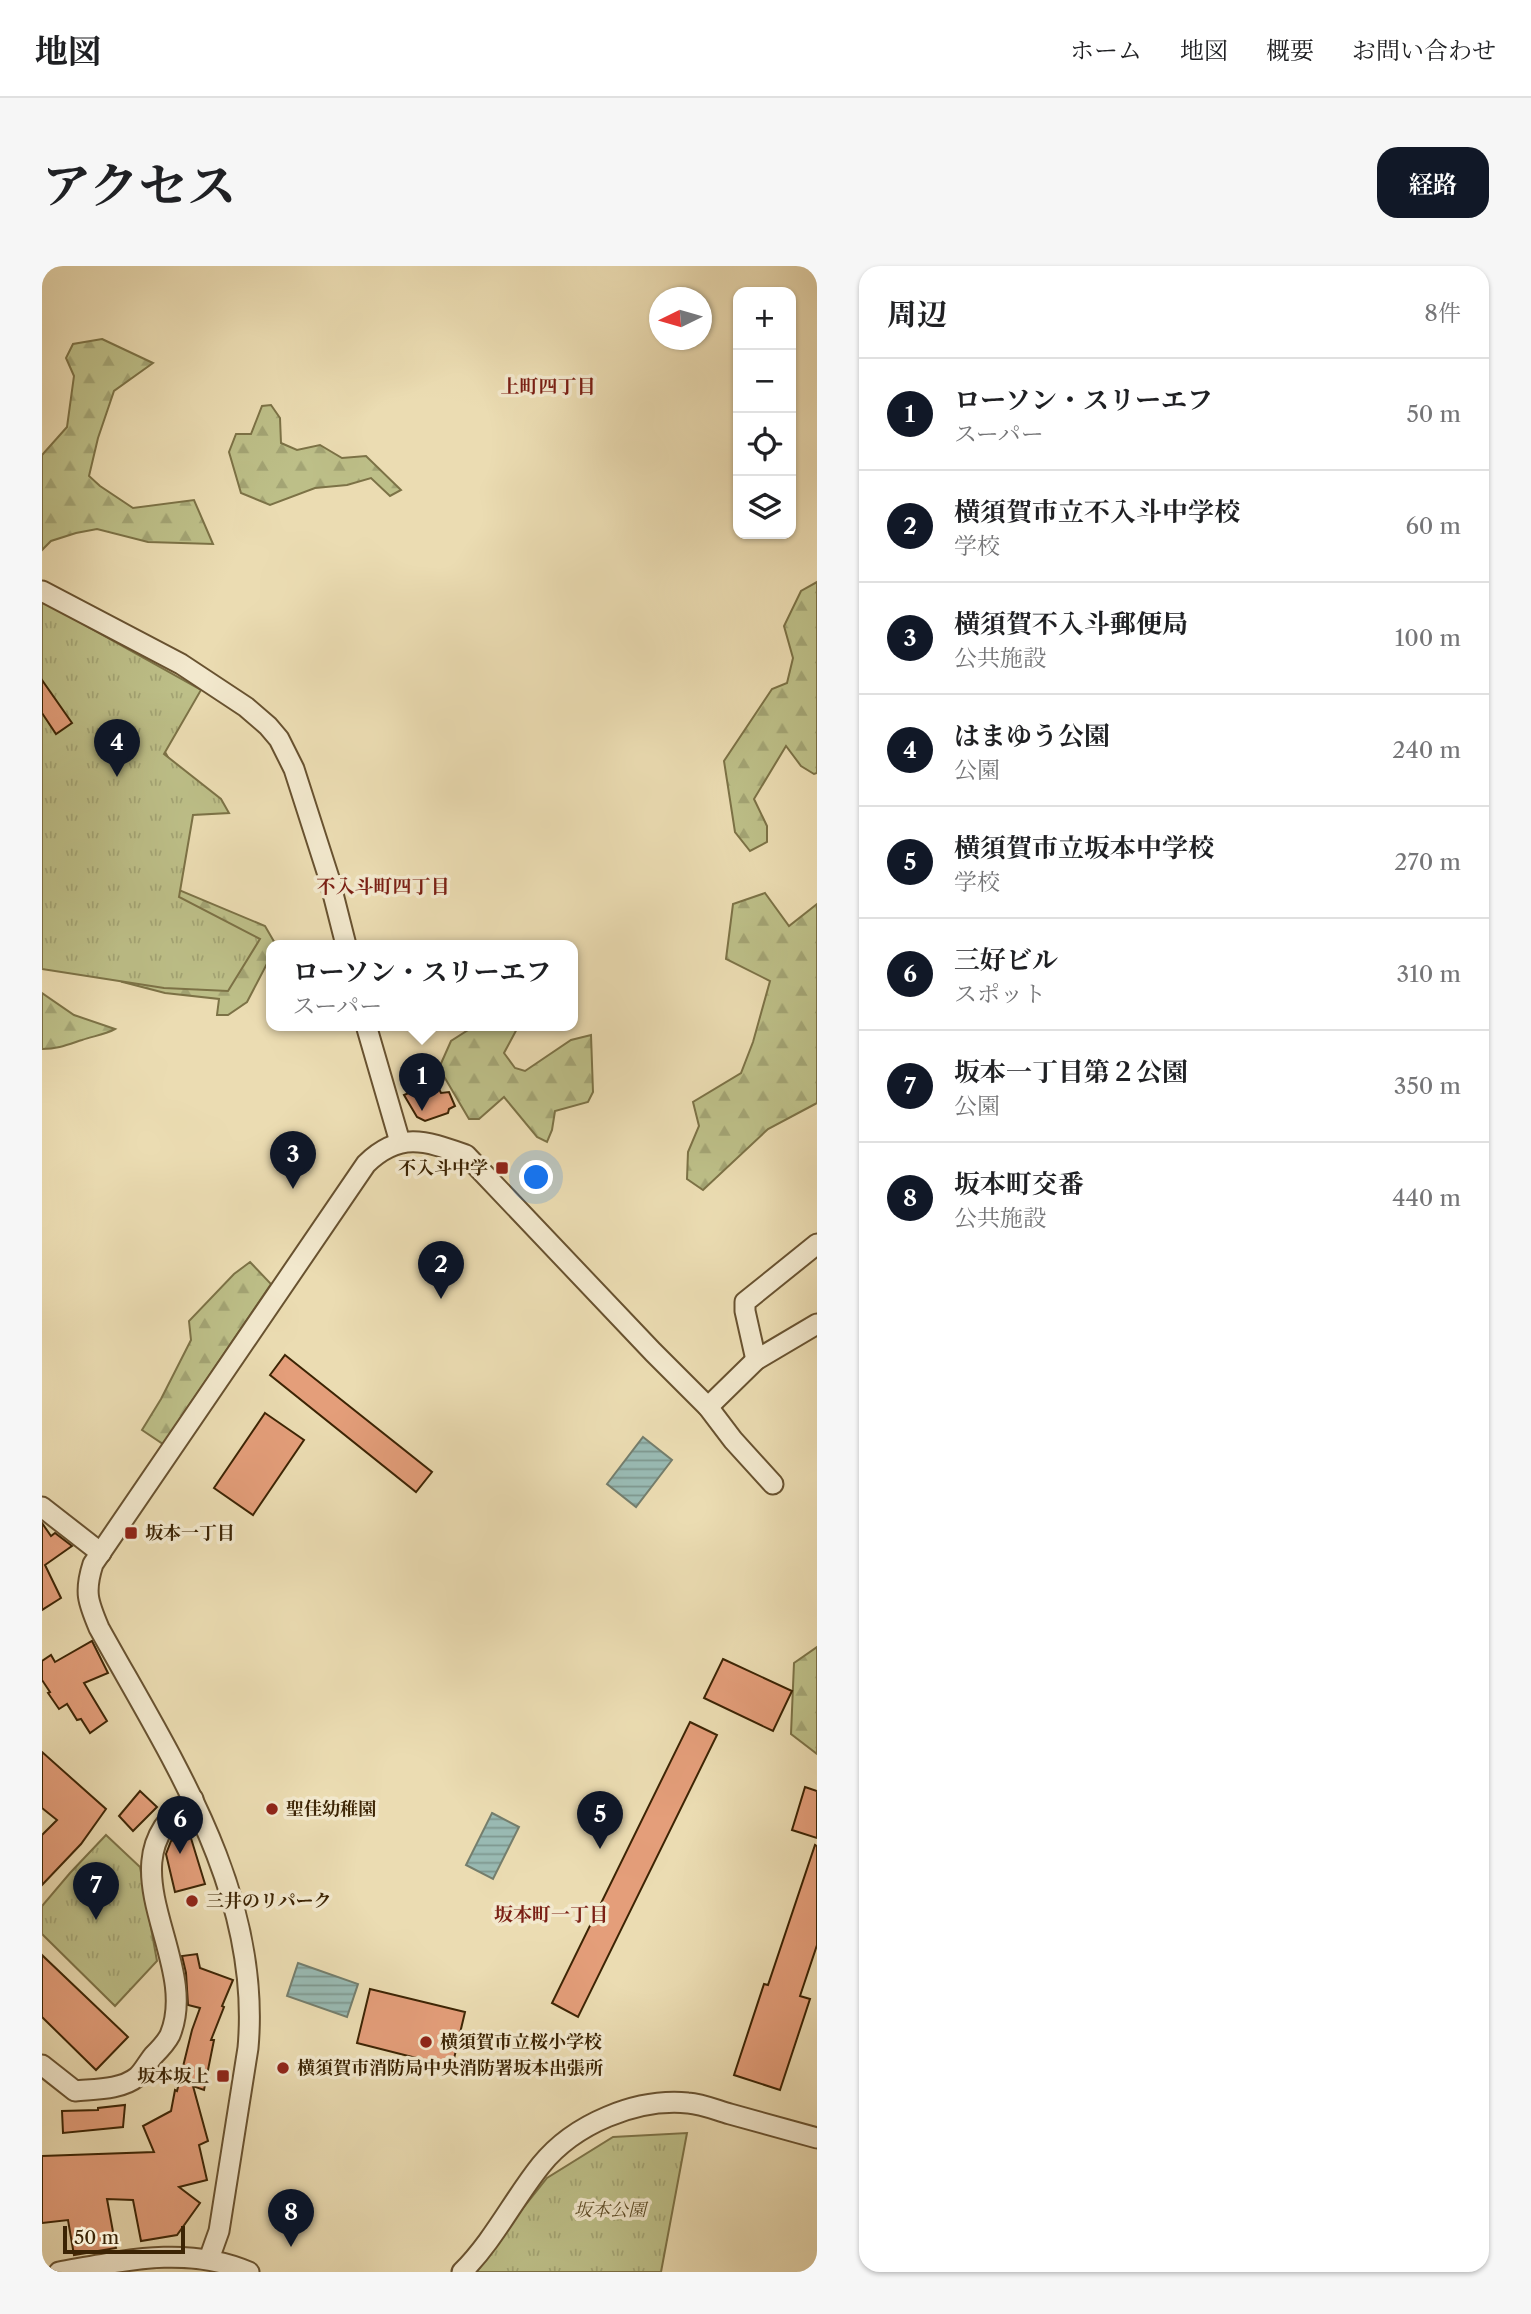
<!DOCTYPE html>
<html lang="ja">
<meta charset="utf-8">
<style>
:root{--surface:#fff;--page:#f6f6f6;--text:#202124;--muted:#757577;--line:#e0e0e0;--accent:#111827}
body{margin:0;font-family:"Libre Caslon Text","Noto Serif JP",serif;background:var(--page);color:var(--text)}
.controls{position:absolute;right:21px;top:21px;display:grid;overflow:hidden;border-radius:14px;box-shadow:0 2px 5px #0004}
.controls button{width:63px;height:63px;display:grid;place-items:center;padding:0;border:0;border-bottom:2px solid var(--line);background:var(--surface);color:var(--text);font:35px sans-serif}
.compass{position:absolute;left:607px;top:21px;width:63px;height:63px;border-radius:50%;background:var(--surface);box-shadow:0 2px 5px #0004;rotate:265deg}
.scale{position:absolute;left:21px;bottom:18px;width:122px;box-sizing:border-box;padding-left:7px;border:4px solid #3c2404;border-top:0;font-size:19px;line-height:24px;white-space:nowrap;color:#3c2404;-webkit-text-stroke:5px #f2e8cd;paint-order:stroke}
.you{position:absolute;left:495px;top:912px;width:24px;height:24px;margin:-18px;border:5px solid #fff;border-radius:50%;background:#1a73e8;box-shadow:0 0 0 10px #1a73e833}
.badge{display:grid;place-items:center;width:46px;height:46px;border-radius:50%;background:var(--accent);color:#fff;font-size:23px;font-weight:700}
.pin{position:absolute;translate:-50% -58px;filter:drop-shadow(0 2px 4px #0008)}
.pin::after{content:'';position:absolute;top:37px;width:24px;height:21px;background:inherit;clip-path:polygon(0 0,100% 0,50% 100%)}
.popup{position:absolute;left:224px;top:674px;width:312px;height:91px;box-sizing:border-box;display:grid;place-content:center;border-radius:14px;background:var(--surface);filter:drop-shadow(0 2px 5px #0005);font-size:23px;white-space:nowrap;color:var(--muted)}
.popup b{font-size:26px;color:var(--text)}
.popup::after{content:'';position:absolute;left:50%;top:100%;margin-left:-14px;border:14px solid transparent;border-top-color:var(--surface)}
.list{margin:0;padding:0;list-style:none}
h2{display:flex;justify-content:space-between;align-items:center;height:91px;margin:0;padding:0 28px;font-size:30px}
h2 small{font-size:23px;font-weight:400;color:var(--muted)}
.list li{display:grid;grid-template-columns:46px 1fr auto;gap:21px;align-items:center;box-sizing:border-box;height:112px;padding:0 28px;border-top:2px solid var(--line)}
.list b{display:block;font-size:26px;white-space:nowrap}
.list p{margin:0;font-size:23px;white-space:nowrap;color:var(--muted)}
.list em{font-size:23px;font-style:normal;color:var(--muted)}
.icon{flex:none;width:38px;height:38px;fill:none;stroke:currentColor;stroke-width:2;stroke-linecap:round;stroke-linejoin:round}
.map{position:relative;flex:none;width:775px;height:2006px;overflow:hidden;border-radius:21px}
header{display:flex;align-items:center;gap:42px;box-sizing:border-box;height:98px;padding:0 35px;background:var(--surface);border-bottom:2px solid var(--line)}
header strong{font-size:33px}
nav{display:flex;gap:38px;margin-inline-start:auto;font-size:24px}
.intro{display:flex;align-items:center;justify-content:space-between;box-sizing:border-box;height:168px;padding:0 42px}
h1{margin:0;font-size:49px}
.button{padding:18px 32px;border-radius:21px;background:var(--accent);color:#fff;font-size:24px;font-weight:700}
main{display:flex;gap:42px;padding:0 42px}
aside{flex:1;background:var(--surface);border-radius:21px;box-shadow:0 2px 5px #0004}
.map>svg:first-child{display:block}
</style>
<header>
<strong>地図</strong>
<nav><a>ホーム</a><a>地図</a><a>概要</a><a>お問い合わせ</a></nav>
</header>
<div class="intro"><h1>アクセス</h1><a class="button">経路</a></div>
<main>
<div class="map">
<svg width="775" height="2006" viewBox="0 0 775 2006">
<defs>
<pattern id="forest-firs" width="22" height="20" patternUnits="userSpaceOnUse" patternTransform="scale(1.75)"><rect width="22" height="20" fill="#bdbf88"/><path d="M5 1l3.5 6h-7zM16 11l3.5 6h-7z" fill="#a3a474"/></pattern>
<pattern id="park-tufts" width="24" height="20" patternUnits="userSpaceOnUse" patternTransform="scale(1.75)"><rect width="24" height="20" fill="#bdbf88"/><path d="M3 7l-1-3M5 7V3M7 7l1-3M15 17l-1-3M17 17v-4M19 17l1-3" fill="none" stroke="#a3a474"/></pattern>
<pattern id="water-rules" width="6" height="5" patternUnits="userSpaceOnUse" patternTransform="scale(1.75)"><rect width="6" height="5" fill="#99bab3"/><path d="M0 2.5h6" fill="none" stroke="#7e978f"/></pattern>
</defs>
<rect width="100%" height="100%" fill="#ebdcb2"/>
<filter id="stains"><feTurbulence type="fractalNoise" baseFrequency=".00286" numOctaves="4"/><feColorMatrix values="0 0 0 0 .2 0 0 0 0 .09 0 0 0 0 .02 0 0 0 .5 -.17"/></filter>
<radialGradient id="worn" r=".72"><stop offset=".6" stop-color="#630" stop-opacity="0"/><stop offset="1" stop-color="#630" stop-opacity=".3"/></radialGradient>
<g fill="url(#forest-firs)" stroke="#7c7246" stroke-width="2">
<polygon points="60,73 111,97 72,125 56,172 47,210 58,220 91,242 152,234 171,278 106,276 55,263 34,267 9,275 0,284 0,189 25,161 32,110 24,92 31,78"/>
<polygon points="229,139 238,152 239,177 255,184 278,179 300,192 324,190 359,224 348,230 329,212 305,219 273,222 228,239 199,227 187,186 194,168 209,168 220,140"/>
<polygon points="775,316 775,507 772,508 759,500 744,480 712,533 725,560 725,576 708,585 693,566 682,495 730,423 745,417 751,392 742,360 759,325"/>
<polygon points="114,470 153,539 132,622 223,660 234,679 230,679 229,690 205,736 186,749 175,749 177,733 123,727 81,716 100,704"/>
<polygon points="723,627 747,660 775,638 775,837 726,863 661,924 645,913 646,886 657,860 651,836 699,807 711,776 728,715 684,693 691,638"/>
<path d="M 0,727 L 32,749 L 73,763 C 62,769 51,770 40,774 C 25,779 16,783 0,783 Z"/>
<polygon points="434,759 477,759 462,787 473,802 483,805 529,774 549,769 551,826 546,836 513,845 510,864 505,876 495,871 462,831 437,853 427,853 397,802 409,775"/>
<polygon points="208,996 229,1018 121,1178 100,1164 119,1133 149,1074 147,1055 192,1008"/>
<polygon points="775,1381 775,1488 749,1468 752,1397"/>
</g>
<g fill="url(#park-tufts)" stroke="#7c7246" stroke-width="2">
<polygon points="0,335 159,424 122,488 179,533 187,547 151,549 137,631 218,673 186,725 122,722 0,703"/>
<polygon points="64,1569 98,1601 115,1695 73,1740 0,1668 0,1640 28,1607"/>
<polygon points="645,1867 619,2006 430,2006 505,1912 571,1871"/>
</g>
<g fill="url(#water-rules)" stroke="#747e6d" stroke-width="2">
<polygon points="601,1171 630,1194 594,1241 565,1218"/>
<polygon points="450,1547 477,1561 451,1613 424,1599"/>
<polygon points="256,1697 316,1718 305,1751 245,1730"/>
</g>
<g fill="#e49e7a" stroke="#3c2404" stroke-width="2">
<polygon points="0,414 30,457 14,468 0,447"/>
<polygon points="381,821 384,824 396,821 399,827 407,826 413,840 407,843 406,847 383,855 375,851 362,829"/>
<polygon points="243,1089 390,1206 374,1226 228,1109"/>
<polygon points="223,1147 262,1174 211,1249 172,1222"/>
<polygon points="0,1257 9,1270 13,1267 30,1280 3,1299 19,1332 0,1344"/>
<polygon points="50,1375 66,1407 42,1417 65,1455 48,1467 39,1453 35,1454 25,1438 17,1443 6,1427 8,1426 0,1414 0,1395 9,1389 13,1396"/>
<polygon points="681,1393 750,1425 731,1465 662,1432"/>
<polygon points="648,1456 675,1469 536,1751 510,1737"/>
<polygon points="0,1486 64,1543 39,1578 0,1619 0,1569 15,1554 0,1542"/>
<polygon points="763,1521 775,1525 775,1572 750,1564"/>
<polygon points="98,1525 115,1541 91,1565 77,1550"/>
<polygon points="148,1569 163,1618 133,1626 124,1588 129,1575"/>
<polygon points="773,1579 775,1580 775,1679 758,1730 768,1733 738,1824 692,1809 722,1718 726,1719"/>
<polygon points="155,1688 158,1702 191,1714 180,1740 182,1741 169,1774 172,1774 162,1824 151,1820 166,1875 157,1879 165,1914 137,1921 158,1937 135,1969 99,1975 91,1934 65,1933 74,1982 32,1989 26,1954 0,1957 0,1890 112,1886 101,1860 129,1845 133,1824 135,1825 150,1764 158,1742 146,1739 144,1707 140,1690"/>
<polygon points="0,1689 86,1771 54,1804 0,1751"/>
<polygon points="328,1723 423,1746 410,1801 315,1777"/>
<polygon points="83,1839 81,1861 21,1867 20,1845 56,1844 56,1842"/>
</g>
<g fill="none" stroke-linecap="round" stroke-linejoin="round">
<g stroke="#685230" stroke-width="23">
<g id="minor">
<polyline points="0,325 139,398 204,441 226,460 237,473 252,503 287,612 304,679"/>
<polyline points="324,759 358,876"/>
<polyline points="714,1094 703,1045 703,1036 775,978"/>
<polyline points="666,1141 714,1094 775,1058"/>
<polyline points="0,1241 59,1287"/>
<path d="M 0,1799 L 33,1825 C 52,1823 79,1824 95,1811 C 101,1806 106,1796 111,1790 C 117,1784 124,1777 128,1769 C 160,1692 55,1595 151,1533"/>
<path d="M 167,1993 L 177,1965 L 206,1782 C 220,1626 129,1492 57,1362 C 46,1336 42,1326 51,1298 L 324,898 C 358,865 384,875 424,889 L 611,1086 L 666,1141 L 691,1174 L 731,1218"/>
<path d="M 17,2006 C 80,1995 145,1979 207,2006"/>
<path d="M 420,2006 C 452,1974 471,1934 499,1899 C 532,1858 594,1832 646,1837 C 660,1838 674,1844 688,1848 C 717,1856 746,1864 775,1872"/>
</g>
</g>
<use href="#minor" stroke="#f2e8cd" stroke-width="19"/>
</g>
<g fill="#8f2418" stroke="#f2e8cd" stroke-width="2.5">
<rect x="453" y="895" width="14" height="14" rx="3.5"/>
<rect x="82" y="1260" width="14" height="14" rx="3.5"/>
<circle cx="230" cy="1543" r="7"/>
<circle cx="150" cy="1635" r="7"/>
<circle cx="384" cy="1776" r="7"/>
<circle cx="241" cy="1802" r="7"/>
<rect x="174" y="1803" width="14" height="14" rx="3.5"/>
</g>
<g text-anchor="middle" stroke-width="7" stroke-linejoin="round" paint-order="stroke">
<g font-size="18" font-weight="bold" fill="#3c2404" stroke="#f2e8cd" text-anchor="start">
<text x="446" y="908" text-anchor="end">不入斗中学</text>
<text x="103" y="1273">坂本一丁目</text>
<text x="244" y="1549">聖佳幼稚園</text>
<text x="164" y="1641">三井のリパーク</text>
<text x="398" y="1782">横須賀市立桜小学校</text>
<text x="255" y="1808">横須賀市消防局中央消防署坂本出張所</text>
<text x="167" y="1816" text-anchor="end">坂本坂上</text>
</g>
<g font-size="18" font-style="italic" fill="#5c4b25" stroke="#f2e8cd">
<text x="568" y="1950">坂本公園</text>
</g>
<g font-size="19" font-weight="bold" fill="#7a1f14" stroke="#f2e8cd">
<text x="506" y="127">上町四丁目</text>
<text x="341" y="627">不入斗町四丁目</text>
<text x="509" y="1655">坂本町一丁目</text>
</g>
</g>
<rect width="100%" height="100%" filter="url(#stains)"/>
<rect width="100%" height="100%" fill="url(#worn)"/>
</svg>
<div class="controls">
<button>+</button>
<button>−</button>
<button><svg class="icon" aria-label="locate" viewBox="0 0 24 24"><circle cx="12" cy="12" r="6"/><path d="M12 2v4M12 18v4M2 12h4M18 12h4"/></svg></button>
<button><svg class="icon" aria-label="layers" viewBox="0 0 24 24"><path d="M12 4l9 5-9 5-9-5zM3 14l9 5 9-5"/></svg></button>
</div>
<svg class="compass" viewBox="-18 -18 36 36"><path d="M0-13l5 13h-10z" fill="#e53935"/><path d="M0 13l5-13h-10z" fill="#757577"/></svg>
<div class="scale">50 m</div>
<div class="you"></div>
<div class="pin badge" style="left:380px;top:845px">1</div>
<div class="popup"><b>ローソン・スリーエフ</b>スーパー</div>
<div class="pin badge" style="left:399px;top:1033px">2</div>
<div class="pin badge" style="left:251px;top:923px">3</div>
<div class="pin badge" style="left:75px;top:511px">4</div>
<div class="pin badge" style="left:558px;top:1583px">5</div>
<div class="pin badge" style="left:138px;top:1588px">6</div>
<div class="pin badge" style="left:54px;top:1654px">7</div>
<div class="pin badge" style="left:249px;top:1981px">8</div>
</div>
<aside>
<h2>周辺<small>8件</small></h2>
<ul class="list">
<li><span class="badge">1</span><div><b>ローソン・スリーエフ</b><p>スーパー</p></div><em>50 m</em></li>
<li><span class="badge">2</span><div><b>横須賀市立不入斗中学校</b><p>学校</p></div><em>60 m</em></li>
<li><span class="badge">3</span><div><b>横須賀不入斗郵便局</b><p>公共施設</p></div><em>100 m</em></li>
<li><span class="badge">4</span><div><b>はまゆう公園</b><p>公園</p></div><em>240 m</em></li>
<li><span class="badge">5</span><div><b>横須賀市立坂本中学校</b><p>学校</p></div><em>270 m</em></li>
<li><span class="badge">6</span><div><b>三好ビル</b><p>スポット</p></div><em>310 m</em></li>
<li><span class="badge">7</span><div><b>坂本一丁目第２公園</b><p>公園</p></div><em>350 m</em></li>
<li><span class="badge">8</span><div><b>坂本町交番</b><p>公共施設</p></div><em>440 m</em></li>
</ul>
</aside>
</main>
